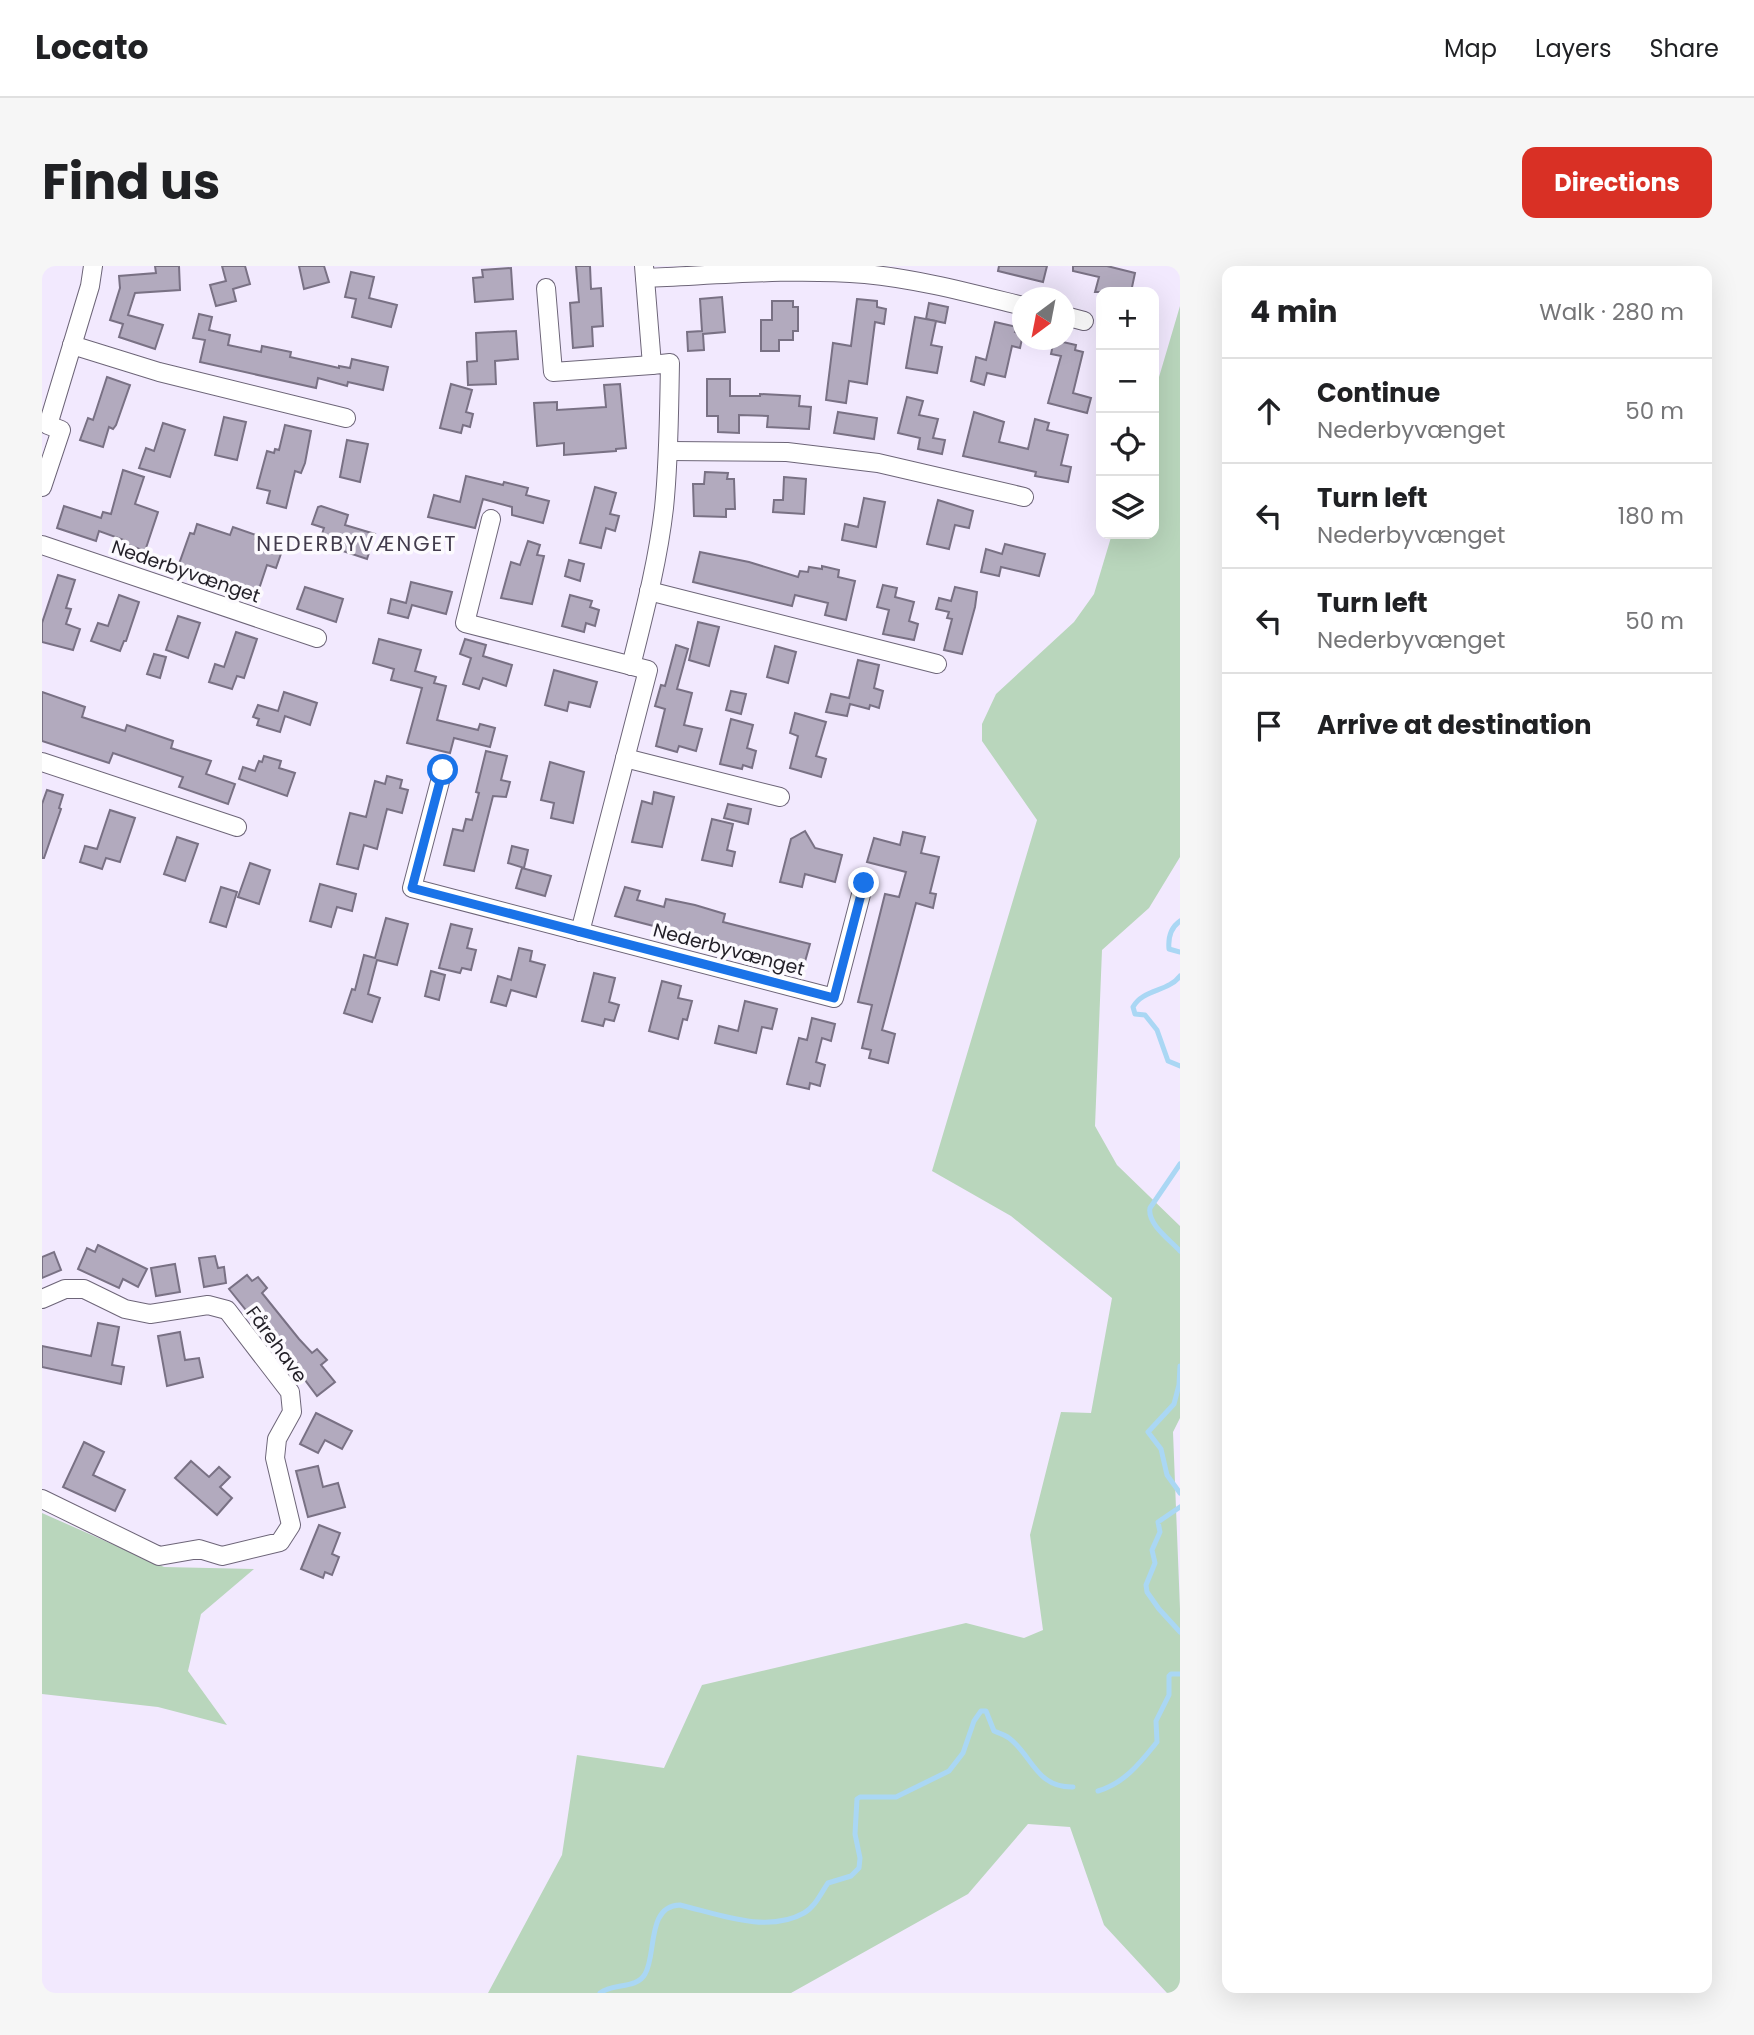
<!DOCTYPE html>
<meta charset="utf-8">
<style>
:root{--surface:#fff;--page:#f6f6f6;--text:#202124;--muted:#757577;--line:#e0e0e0;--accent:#d93025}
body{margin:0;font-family:Poppins,sans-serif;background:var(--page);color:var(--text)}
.controls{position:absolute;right:21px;top:21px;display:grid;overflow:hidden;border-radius:14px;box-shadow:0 7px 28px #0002}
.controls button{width:63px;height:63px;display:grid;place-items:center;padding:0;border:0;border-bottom:2px solid var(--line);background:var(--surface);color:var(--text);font:35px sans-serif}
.compass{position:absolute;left:970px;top:21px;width:63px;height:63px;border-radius:50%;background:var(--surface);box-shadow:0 7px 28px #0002;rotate:212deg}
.stop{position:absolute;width:21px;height:21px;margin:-16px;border:5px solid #1a73e8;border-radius:50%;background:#fff}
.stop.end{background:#1a73e8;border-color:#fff;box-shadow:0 2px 7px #0008}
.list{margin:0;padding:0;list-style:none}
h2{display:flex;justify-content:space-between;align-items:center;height:91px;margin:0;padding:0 28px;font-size:30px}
h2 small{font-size:23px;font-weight:400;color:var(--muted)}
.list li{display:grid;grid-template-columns:46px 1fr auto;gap:21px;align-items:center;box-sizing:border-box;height:105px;padding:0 28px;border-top:2px solid var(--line)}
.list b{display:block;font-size:26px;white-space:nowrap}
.list p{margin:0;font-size:23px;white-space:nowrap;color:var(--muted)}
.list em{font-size:23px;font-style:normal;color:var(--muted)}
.icon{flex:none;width:38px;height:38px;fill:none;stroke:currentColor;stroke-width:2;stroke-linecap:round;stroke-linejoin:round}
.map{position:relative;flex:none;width:1138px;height:1727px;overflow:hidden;border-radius:14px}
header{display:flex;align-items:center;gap:42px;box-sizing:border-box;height:98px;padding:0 35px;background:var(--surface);border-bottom:2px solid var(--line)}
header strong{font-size:33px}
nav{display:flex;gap:38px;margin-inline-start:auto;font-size:24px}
.intro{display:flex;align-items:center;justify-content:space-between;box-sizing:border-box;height:168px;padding:0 42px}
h1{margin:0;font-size:49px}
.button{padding:18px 32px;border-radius:14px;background:var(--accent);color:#fff;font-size:24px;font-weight:700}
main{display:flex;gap:42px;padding:0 42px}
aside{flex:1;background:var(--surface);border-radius:14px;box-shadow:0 7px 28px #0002}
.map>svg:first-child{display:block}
</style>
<header>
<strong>Locato</strong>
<nav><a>Map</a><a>Layers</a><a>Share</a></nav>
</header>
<div class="intro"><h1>Find us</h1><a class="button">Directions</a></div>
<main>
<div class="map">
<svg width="1138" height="1727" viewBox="0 0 1138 1727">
<rect width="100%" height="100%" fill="#f2e9fe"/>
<g fill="#b9d6bc">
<polygon points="1138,40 1138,591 1107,642 1060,684 1053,860 1075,899 1138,960 1138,1152 1131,1166 1138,1343 1138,1727 1125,1727 1062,1659 1028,1561 986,1558 926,1628 749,1727 446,1727 520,1589 535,1489 622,1502 660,1419 924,1357 982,1372 1001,1364 988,1269 1019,1146 1049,1147 1070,1032 969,950 890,905 995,554 940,475 940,458 954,428 1032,356 1052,328 1070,268 1112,268 1112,128"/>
<polygon points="0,1247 122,1301 212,1303 159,1348 146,1405 185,1459 116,1441 0,1428"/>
</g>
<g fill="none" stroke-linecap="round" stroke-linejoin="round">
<g stroke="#aad7f4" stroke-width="5">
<path d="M 1138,655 C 1128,662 1126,672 1127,683 L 1138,686"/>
<path d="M 1138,710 C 1126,726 1101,723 1091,741 L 1093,748 L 1103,749 L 1115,764 L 1126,795 L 1138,800"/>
<path d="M 1138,898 L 1108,942 C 1105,958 1128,974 1138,985"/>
<polyline points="1138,1100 1137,1119 1132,1138 1106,1166 1119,1183 1125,1209 1138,1227"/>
<polyline points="1138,1241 1116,1256 1118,1266 1110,1284 1113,1297 1104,1319 1105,1326 1117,1343 1138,1366"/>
<path d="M 1056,1525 C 1083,1517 1098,1497 1115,1476 L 1114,1455 L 1127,1429 L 1127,1410 L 1129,1408 L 1138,1408"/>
<path d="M 558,1727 C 571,1717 595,1723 603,1708 C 615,1688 604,1640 638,1639 C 676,1648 725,1668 762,1647 C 773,1641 779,1627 786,1617 L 809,1610 L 817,1602 L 818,1592 L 813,1568 L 815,1533 L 818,1531 L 854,1531 L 907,1505 L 921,1487 L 932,1455 L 939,1445 L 944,1445 L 952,1465 C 957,1467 963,1469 967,1472 C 990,1489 994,1522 1031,1521"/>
</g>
</g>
<g fill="#b2aabe" stroke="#797184" stroke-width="2">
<polygon points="113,0 137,0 138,24 93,27 86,49 121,59 113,83 77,71 81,58 68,54 78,22 77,10 114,7"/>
<polygon points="180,0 203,0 208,18 191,23 194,35 174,40 168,19 184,15"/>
<polygon points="257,0 282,0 287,16 262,23"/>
<polygon points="534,0 548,0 549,23 559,22 561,60 550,61 551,80 531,82 528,37 537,36"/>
<polygon points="957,0 1005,0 1001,16 956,5"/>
<polygon points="1031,0 1065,0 1093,7 1089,26 1053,26 1057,11 1031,5"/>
<polygon points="469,2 471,33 433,36 431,12 441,11 440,4"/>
<polygon points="309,6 332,11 327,32 355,39 349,61 310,51 314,33 303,31"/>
<polygon points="680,31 683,66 661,68 662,84 646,85 645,66 660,65 658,33"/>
<polygon points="815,33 835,35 835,41 844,43 842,58 833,56 825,118 807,115 804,137 784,134 791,77 809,80"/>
<polygon points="730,35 751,35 751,41 756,41 756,65 751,65 751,74 737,74 737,85 719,85 719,54 730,54"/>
<polygon points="887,37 906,41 903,57 884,53"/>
<polygon points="157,48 170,51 167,64 188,69 186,79 219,86 220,80 249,86 248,91 297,102 297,100 308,102 310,93 346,101 341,124 306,116 305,120 276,112 274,122 158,96 163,74 151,72"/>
<polygon points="873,51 894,55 889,79 900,81 895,107 864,102"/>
<polygon points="953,56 975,61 973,66 981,68 978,82 970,80 963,111 945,107 942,119 929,115 934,91 944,94"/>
<polygon points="474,65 476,93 453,95 454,118 426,119 425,96 435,95 434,67"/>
<polygon points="1012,74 1034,79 1033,84 1041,86 1031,127 1049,132 1045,147 1006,137 1019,90 1009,88"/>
<polygon points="65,111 88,119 74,159 71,163 67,161 61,181 38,174 46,152 51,154"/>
<polygon points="665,113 688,113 688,130 718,130 718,128 758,130 757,140 769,141 767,163 725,161 726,150 697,149 697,167 676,166 676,150 665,150"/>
<polygon points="409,118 430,124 424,146 431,148 428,161 421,159 419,167 398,162"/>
<polygon points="578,118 584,182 574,183 574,185 522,189 522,177 495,180 492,137 515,136 515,144 564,141 562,119"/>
<polygon points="865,131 881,135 877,149 896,153 891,172 903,174 900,188 876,183 878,172 856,167"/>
<polygon points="796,146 835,152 832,173 792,167"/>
<polygon points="932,146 962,156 957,176 986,183 993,153 1007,157 1005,164 1026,169 1019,199 1029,201 1026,216 993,210 994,206 921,190"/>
<polygon points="182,151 204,156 195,194 173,189"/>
<polygon points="121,157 143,164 128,211 97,202 104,182 112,185"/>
<polygon points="243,159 269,165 263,197 259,207 253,205 244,242 225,237 228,225 215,222 225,185 232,187 233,183 237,184"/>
<polygon points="305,174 326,178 318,216 298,211"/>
<polygon points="81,204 102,211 93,238 116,246 103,285 81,277 82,274 57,265 54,275 15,262 22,240 59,252 61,246 69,248"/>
<polygon points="663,206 686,207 685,213 692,213 693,243 684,243 684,251 652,250 651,218 662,218"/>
<polygon points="424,210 461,219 462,216 486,222 484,229 507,235 501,257 470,249 470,241 441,233 433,262 386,251 392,229 418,236"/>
<polygon points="742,211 764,213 762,248 731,246 732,234 741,234"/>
<polygon points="553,221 574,227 568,248 577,250 573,265 564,262 559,282 538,277"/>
<polygon points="822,232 843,236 834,281 800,274 803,258 816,261"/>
<polygon points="896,234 931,245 927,262 913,259 907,283 885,278"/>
<polygon points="279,240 306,249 303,259 333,268 325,293 277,277 282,262 270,258 276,241"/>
<polygon points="155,258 188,269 191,261 214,269 213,273 241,282 234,302 225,299 216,326 137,298 148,267 152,268"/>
<polygon points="486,275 498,279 495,289 502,290 490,338 459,332 469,296 478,299"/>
<polygon points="963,278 1003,288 997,310 959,301 957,310 939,306 944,283 960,288"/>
<polygon points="658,286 707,296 756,311 758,305 766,306 767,301 780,303 780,300 797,304 796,311 813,315 804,354 783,349 786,337 753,329 750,340 651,316"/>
<polygon points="527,294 542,298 538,315 523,310"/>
<polygon points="16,309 33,314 24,342 29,343 24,358 38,363 31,384 0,376 0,357"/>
<polygon points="369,316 410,326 404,348 370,339 366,352 346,347 349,333 364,337"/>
<polygon points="841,319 855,322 853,331 872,336 867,355 876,358 872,374 841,368 847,344 835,341"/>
<polygon points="263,321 301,333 294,356 255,343"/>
<polygon points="913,321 935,326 933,341 920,388 902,384 910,353 905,352 907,346 894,343 897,332 909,335"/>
<polygon points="77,329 97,336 84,375 82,375 78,385 49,375 56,357 66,360"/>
<polygon points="528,329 550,335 548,341 557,344 553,360 544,357 542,366 520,360"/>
<polygon points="136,350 158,357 146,392 124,384"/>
<polygon points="656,356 677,361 667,400 647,394"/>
<polygon points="194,366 215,373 202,412 195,410 190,423 167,416 173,398 182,401"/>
<polygon points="337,373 379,384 373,405 394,411 392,417 404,420 395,454 436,464 438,458 453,462 448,481 412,472 408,487 365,477 380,422 349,414 352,403 331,397"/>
<polygon points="423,373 444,379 441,390 470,399 464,420 441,412 437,423 421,418 429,392 418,388"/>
<polygon points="634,379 646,383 635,423 650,427 642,459 660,463 654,485 637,480 635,486 614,480 623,443 613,440 619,419 623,420"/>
<polygon points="733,380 754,386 746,417 725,411"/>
<polygon points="112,388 124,391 118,412 105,408"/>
<polygon points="816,394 837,399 832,422 841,425 837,442 828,439 827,443 808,438 805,450 784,446 789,428 807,432"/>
<polygon points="512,404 555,416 548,441 527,436 525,445 503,439"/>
<polygon points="689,425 704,428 699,448 684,444"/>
<polygon points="0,426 43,441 40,451 83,465 85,459 131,475 129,482 169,495 164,508 193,518 186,538 137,521 141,511 71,487 67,497 0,475"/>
<polygon points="242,426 275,437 268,459 243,450 238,466 215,459 217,453 211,451 216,439 236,445"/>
<polygon points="753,447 784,456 774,490 784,493 779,511 748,502 756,470 748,467"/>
<polygon points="689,453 711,459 705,482 714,485 710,502 701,499 700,503 678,498"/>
<polygon points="444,485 465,490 459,514 468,516 464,531 451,530 432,605 402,599 411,563 421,565 424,553 430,554 437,527 434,526"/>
<polygon points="222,490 239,495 237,502 253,507 245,530 197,513 201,501 213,505 217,495 220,496"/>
<polygon points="508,496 542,506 531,557 509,552 512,537 499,534"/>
<polygon points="345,510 360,514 358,522 366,524 360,547 345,543 335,583 322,579 316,603 295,598 308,547 324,551 333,515 343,518"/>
<polygon points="5,524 21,529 17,542 19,543 2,592 0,592 0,538"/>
<polygon points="612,526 632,531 620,581 590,576 600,535 610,538"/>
<polygon points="686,538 709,543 706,558 682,552"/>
<polygon points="68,544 93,552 78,596 64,592 60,603 38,596 43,580 55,583"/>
<polygon points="670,553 691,558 685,584 693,586 690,600 660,594"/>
<polygon points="763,565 773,582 800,589 793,616 763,608 760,621 738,616 749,573"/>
<polygon points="861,566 883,571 879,587 897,591 888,627 894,628 891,642 874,637 840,764 853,768 846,797 827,792 829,784 820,782 830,739 816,736 843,628 857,631 864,606 825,596 832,572 858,579"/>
<polygon points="135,571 156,578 143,615 122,608"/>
<polygon points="470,580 486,584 482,602 466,597"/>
<polygon points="208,597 228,604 217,638 196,631"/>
<polygon points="480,602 509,610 503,630 474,622"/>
<polygon points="278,618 314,628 310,645 295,641 289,661 268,655"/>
<polygon points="179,621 195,626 184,661 168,656"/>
<polygon points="583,621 598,625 595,634 622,641 624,633 653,639 683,648 681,656 768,678 762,699 573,650"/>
<polygon points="344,652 366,658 355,699 335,694 326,728 338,732 330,756 302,747 310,723 313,724 322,689 333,692"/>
<polygon points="409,658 430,663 425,682 434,684 429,704 420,702 418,707 397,702"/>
<polygon points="477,682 490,685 488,695 503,699 494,731 469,724 464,740 449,736 456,710 469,714"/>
<polygon points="389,705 403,709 397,734 383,730"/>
<polygon points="552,707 573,712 567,736 577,739 572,755 563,753 561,760 540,755"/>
<polygon points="620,715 639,720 636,732 650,735 645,754 641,753 636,773 607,765"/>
<polygon points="703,735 735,743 730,763 720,761 714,787 673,777 677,760 696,765"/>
<polygon points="770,752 793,758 789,775 780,772 774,796 783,799 778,820 768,817 767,823 745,818 757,772 765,774"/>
<polygon points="56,979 105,1003 96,1021 81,1013 77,1022 36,1003 45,982 53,986"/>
<polygon points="12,986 19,1004 0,1012 0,991"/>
<polygon points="173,990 176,1002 182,1001 184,1017 162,1021 157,992"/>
<polygon points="133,998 138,1026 114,1030 109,1002"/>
<polygon points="205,1009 210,1015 216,1011 225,1022 220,1027 257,1073 270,1087 275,1083 285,1094 279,1099 293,1116 275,1130 230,1070 227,1073 187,1023"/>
<polygon points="56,1057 77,1061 70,1099 82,1101 79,1118 0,1101 0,1080 49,1090"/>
<polygon points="138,1066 143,1094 157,1092 161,1111 125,1120 116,1070"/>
<polygon points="274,1147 310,1165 300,1183 283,1174 276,1187 258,1178"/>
<polygon points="42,1176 62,1186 51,1209 83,1224 73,1245 21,1221"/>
<polygon points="149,1195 167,1211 177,1201 188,1211 178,1221 190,1232 175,1249 133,1212"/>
<polygon points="276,1200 281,1221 296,1217 303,1241 266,1251 254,1205"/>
<polygon points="277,1259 298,1267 290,1288 297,1291 290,1309 283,1306 281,1312 259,1303"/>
</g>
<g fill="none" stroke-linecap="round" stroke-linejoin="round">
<g stroke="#6d6578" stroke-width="20">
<g id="minor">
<path d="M 603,12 C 676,9 750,2 823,8 C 876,13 928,27 981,40"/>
<polyline points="504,22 511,106 610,99"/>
<polyline points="1023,50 1042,55"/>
<polyline points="30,79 117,106 304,152"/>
<polyline points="627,185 745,186 836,197 982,231"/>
<polyline points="0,221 19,164 6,159 48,20 51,0"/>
<polyline points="449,253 423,357 606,404 538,666"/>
<polyline points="0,279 275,372"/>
<polyline points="607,325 895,398"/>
<path d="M 589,400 C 602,348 616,295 622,242 C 627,194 627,146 628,97 L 610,99 L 602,0"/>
<polyline points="583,492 738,531"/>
<polyline points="0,496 195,561"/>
<polyline points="401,504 370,622 792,732 822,617"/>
<polyline points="0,1033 23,1023 42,1023 83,1043 108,1048 166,1039 185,1044 248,1126 250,1146 235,1173 233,1192 249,1259 238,1276 180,1290 157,1283 117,1290 0,1233"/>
</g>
</g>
<use href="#minor" stroke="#fff" stroke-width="18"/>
</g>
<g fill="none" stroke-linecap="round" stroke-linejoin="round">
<polyline stroke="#1a73e8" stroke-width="9" points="401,504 370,622 792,732 822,617"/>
</g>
<g text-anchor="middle" stroke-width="7" stroke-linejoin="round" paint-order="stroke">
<g font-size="19" fill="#221f27" stroke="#fcfafe">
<text transform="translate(144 305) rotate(19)" y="7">Nederbyvænget</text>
<text transform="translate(687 683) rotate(15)" y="7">Nederbyvænget</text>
<text transform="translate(235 1078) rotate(54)" y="7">Fårehave</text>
</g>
<g font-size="21" letter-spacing="2" fill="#433c4d" stroke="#fcfafe">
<text x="315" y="285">NEDERBYVÆNGET</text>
</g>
</g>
</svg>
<div class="controls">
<button>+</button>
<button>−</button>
<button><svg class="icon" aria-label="locate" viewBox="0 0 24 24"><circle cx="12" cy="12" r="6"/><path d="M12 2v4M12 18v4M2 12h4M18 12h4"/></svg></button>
<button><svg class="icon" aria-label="layers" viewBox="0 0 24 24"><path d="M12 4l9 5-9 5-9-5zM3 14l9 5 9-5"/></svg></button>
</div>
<svg class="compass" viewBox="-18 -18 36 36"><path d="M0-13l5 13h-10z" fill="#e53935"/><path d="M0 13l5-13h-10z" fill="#757577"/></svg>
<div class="stop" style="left:401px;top:504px"></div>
<div class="stop end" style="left:822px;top:617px"></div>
</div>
<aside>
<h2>4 min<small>Walk · 280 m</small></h2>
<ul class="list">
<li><svg class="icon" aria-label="ahead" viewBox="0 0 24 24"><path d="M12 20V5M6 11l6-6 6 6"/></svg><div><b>Continue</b><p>Nederbyvænget</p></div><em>50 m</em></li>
<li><svg class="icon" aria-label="left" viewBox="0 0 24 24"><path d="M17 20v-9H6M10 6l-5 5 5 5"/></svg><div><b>Turn left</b><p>Nederbyvænget</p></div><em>180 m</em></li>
<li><svg class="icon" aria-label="left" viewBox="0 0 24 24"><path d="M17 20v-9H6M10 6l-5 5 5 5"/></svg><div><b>Turn left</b><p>Nederbyvænget</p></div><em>50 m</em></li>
<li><svg class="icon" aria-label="arrive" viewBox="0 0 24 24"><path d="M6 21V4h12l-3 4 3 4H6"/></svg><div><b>Arrive at destination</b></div></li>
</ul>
</aside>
</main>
